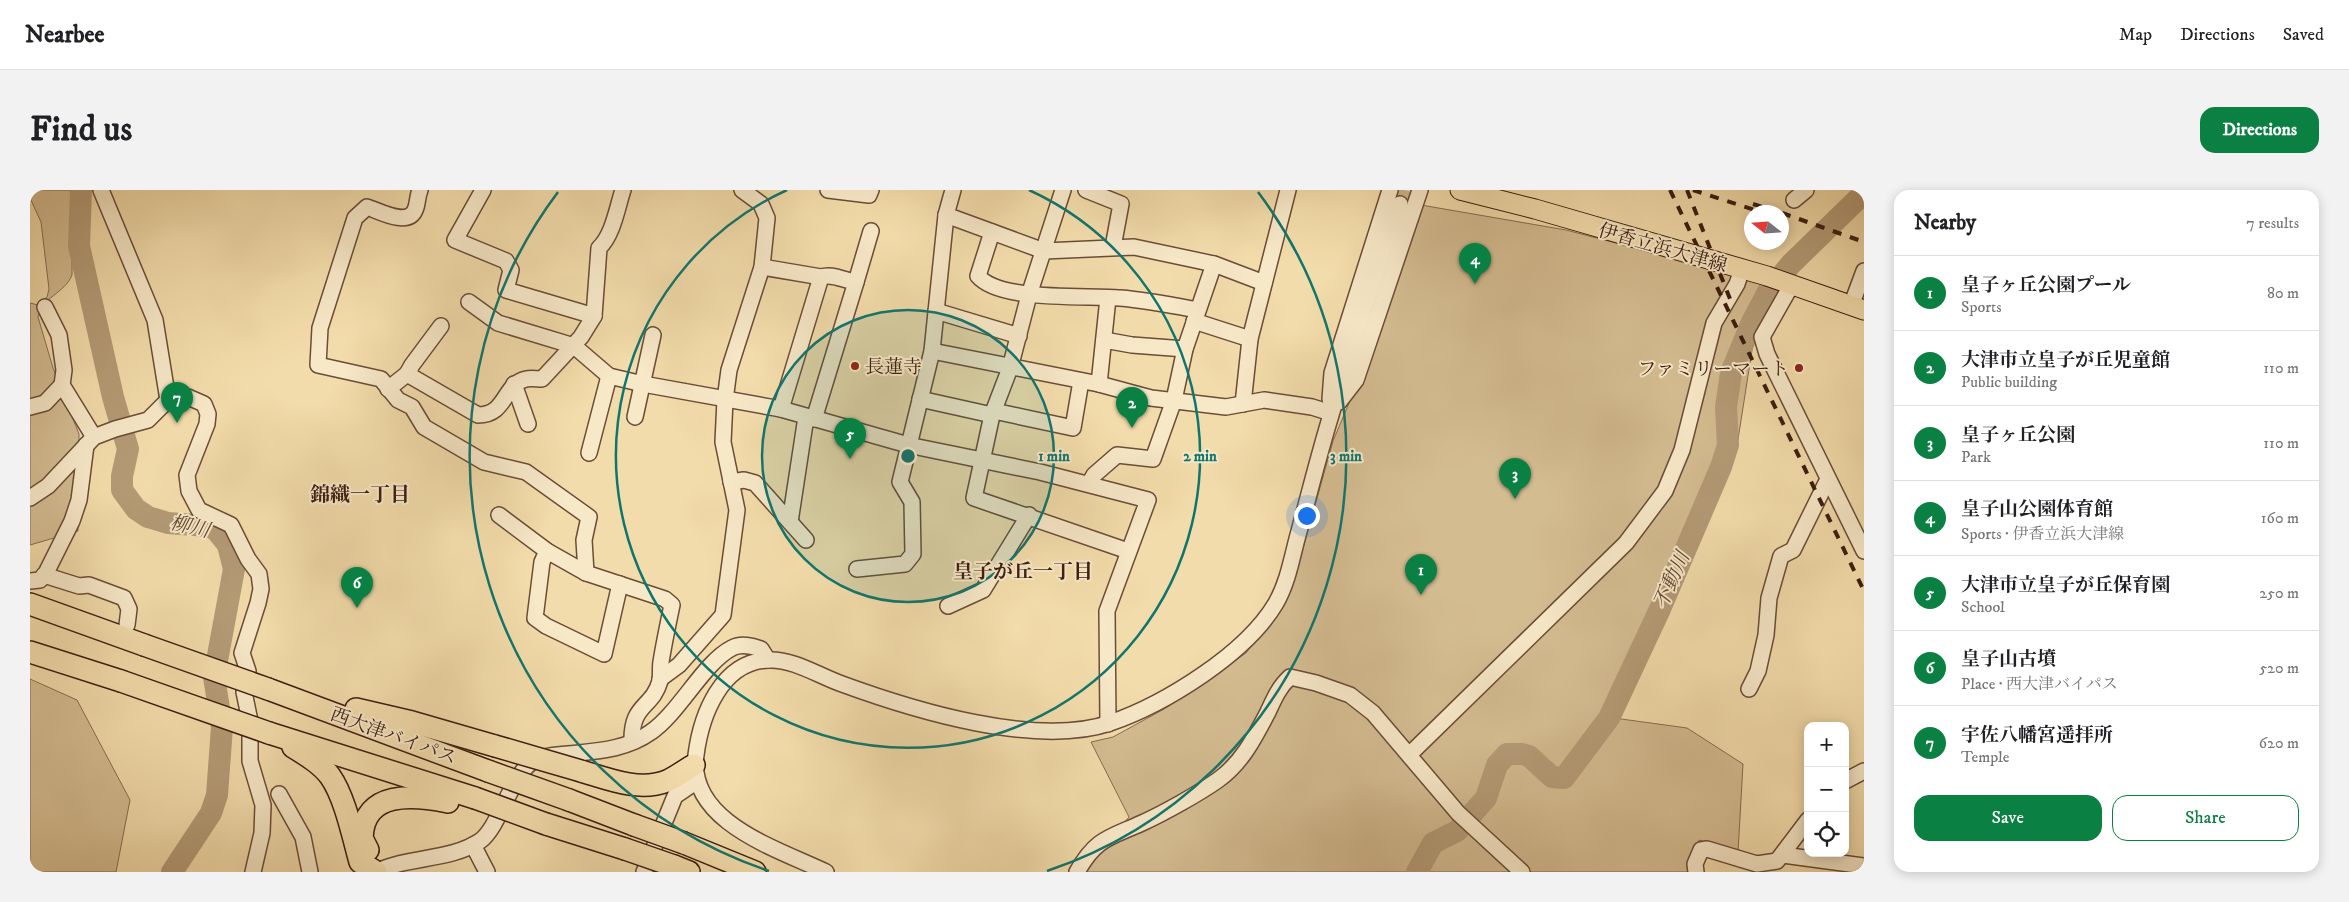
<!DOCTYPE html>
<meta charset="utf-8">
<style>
:root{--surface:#fff;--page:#f2f2f2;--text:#202124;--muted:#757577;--line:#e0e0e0;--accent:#0b8043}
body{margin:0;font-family:"IM FELL DW Pica","Noto Serif JP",serif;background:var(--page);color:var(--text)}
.controls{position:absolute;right:15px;bottom:15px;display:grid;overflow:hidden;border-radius:10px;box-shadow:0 2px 12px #0003}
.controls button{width:45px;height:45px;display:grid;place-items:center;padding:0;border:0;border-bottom:1px solid var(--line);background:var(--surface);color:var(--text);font:25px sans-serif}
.compass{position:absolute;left:1714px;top:15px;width:45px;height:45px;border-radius:50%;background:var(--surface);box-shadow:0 2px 12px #0003;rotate:287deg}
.you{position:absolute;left:1276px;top:325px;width:18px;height:18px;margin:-12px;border:4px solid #fff;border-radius:50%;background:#1a73e8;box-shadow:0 0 0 8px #1a73e833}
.badge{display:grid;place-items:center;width:32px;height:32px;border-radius:50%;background:var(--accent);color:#fff;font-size:16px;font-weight:700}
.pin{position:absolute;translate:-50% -41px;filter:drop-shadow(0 1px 2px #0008)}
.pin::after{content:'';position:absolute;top:26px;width:18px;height:15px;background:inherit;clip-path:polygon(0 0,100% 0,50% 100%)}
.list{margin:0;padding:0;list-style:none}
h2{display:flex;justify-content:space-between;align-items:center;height:65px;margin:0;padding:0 20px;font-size:21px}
h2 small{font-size:16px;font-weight:400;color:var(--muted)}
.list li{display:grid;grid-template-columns:32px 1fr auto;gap:15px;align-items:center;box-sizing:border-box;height:75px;padding:0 20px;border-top:1px solid var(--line)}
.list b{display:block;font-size:19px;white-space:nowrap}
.list p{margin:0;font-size:16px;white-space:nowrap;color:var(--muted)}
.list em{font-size:16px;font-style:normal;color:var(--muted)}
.actions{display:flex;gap:10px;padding:15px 20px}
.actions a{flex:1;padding:11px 0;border:1px solid var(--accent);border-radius:15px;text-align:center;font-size:18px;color:var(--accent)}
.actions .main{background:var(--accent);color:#fff}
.icon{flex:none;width:28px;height:28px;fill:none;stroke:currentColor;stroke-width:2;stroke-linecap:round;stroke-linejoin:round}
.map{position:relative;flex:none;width:1834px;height:682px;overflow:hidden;border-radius:15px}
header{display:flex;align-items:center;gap:30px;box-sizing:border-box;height:70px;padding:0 25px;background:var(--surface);border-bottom:1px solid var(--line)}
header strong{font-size:24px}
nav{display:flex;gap:28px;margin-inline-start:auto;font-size:18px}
.intro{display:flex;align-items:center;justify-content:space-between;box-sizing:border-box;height:120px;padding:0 30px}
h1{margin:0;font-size:35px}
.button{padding:12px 22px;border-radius:15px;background:var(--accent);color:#fff;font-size:18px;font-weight:700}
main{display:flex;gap:30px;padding:0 30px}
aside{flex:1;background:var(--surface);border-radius:15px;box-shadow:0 2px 12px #0003}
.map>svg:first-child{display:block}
</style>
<header>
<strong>Nearbee</strong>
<nav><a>Map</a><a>Directions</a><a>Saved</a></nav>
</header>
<div class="intro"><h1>Find us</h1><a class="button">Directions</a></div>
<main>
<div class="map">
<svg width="1834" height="682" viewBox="0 0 1834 682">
<rect width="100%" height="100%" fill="#f3dcab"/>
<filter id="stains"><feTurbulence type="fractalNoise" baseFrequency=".004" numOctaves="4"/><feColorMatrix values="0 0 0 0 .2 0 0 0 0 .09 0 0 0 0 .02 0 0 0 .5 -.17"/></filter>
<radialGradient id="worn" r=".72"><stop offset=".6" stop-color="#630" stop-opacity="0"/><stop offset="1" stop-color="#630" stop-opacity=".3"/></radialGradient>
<g fill="#d4bc91" stroke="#886c50">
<path d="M 0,0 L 42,0 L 42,85 C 35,103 11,108 8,127 L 23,178 L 49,244 L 48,341 L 0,355 L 0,113 L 8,115 L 17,107 L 19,99 L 11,32 L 0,8 Z"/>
<polygon points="1391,15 1536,40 1751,96 1725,141 1707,256 1584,528 1657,538 1713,574 1708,662 1669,650 1658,682 1055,682 1062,670 1099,627 1061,552 1083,547 1136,518 1216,463 1245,427 1272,362 1303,251 1322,206"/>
<polygon points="0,489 47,510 100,610 86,682 0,682"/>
</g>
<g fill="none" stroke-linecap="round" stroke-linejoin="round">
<g stroke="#b49b76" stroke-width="22">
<polyline points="51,0 49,56 83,207 98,259 92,286 92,300 106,319 118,327 138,333 178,336 186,340 198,355 204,379 184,487 192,537 187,605 181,623 142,682"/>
<polyline points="1387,682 1403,653 1427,641 1456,608 1467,575 1477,564 1492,564 1499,566 1522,587 1534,588 1579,528 1630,419 1691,277 1698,255 1696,217 1701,183 1722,132 1738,102 1761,74 1834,3"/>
</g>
<polyline stroke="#ceb68c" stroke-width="15" stroke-dasharray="15 8" stroke-linecap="butt" points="1370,14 1374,0"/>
<g stroke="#694d37" stroke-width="18">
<g id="minor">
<polyline points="71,0 125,130 138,210"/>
<path d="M 390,0 C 387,7 388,14 385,20 C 378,37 349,21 337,17 L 325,28 L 290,138 L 288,175 L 351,189 L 368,210 L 382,217 L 394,237 L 454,272 L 496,282 L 559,327 L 554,350 L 556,383 L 635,409 L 642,415 C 638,434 634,453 631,472 C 630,478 631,485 630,491 C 622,519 601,513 602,552"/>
<polyline points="453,0 425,50 476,71 481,80 476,100 564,126"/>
<polyline points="798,0 839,5 841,0"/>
<polyline points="1033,0 999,105 980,178 962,225 944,308 1098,361"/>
<polyline points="1056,0 1091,14 1083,57"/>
<polyline points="1764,10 1776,0"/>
<polyline points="916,25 1014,61 1104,57 1184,74 1234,93"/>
<path d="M 962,42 L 948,86 C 970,112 1057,105 1090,108 C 1116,110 1141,115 1167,120"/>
<path d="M 732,77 L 791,87 C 803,83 814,91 826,92 L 784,229"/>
<polyline points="826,92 841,41"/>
<polyline points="1762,94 1732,147 1737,164 1834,361"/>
<polyline points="439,112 468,133 544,156 579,186 613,194 751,219 878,255 1010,282 1118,310 1077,421 1078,534"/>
<polyline points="1821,116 1834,81"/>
<polyline points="15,117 29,145 34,180 32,195 64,247"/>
<polyline points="906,121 989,146"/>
<polyline points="1164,131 1220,149"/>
<polyline points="1074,150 1102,155 1155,159"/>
<polyline points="902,161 1069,194 1121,208 1196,217 1234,210 1282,217 1301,223"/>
<polyline points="377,184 382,175 411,136"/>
<polyline points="484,194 498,234"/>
<polyline points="1069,194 1078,108"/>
<path d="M 358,199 L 377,184 L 448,225 C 477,225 473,194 496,189 C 501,188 507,189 512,189 L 551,147 L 564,126 L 569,58 C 583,45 587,18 593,0"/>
<polyline points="890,209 962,225"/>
<polyline points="1300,209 1302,183 1360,0"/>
<polyline points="1309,212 1326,190 1390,0"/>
<polyline points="1213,214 1220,149 1258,0"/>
<polyline points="0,217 15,213 32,195"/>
<polyline points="751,219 791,87"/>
<polyline points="964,221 1043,238 1051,191"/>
<polyline points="605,227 623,145"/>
<polyline points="559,263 579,186"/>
<polyline points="701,292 714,290 725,293 776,350"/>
<polyline points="1059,294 1064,285 1087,265 1123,269 1144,210 1155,159 1184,74"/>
<polyline points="0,308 18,296 64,247 85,239 118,230 138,210 158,207 174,214 178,224 177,234 157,285 159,301 169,320 201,335 218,369 229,384 231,399 228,413 212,463 218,481 214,502 220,531 220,571 233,615 232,643 223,682"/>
<polyline points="469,325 517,361 556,383"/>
<polyline points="760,332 776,227"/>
<polyline points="517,361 512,372 505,428 516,436 574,464 590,394"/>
<polyline points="827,379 875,374 883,364 882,312 870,292 902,161 916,25 923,0"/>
<polyline points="14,385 49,396 59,395 94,408 99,419 97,435"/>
<polyline points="0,391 10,390 16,383 42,331 49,310 56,255"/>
<polyline points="918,416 953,400 999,325"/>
<polyline points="630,489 649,475 693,425 707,320 693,252 695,210 699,180 732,77 737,28 731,14 712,0"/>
<polyline points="1719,499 1728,481 1736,445 1739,408 1751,366 1763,360 1798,289"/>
<polyline points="1379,565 1596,353 1635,301 1652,260 1684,133 1707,94 1712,79"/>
<polyline points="1815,591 1834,581"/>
<polyline points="249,604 273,647 280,682"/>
<polyline points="443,655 457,682"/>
<polyline points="1753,665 1834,676"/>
<path d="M 346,682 C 378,666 420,671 450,651 C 470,637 481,583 505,570 C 515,565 527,565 538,564 C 567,561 596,560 621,542 C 649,523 674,472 702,458 C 711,453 722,456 731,459 L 738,470"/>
<polyline points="614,682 645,606 667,591"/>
<path d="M 796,682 C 748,659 657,632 666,565 C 671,526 691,471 739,470 C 764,469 789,486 812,494 C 883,520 1006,558 1080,533 C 1135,514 1216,464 1246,413 C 1258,392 1262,367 1268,345 C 1279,305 1289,264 1301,225 C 1321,154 1347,84 1370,14"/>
<path d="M 1047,682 C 1066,648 1079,648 1112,633 C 1134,623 1168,604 1188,590 C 1212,573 1225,547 1238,522 C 1244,509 1249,497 1260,487 L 1286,493 L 1320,505 L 1343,523 L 1428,623 L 1492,682"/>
<polyline points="1666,682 1665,674 1671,660 1677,659 1727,674 1747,671 1778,630"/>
</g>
</g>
<g stroke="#3b1d10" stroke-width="21">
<polyline id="major" points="1430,0 1505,19 1737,86 1834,120"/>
</g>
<g stroke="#3b1d10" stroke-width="24">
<g id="highway">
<polyline points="0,414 114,455"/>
<polyline points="0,462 91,491"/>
<polyline points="238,499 458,581"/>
<polyline points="326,519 382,532 465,556"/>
<polyline points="239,543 445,608"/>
<path d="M 263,557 C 276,565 291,574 300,586 C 315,607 323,647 330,672 L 346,682"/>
<path d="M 551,581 C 578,589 609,602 637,591 C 646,587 655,580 664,575"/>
<polyline points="539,610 604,635"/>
<polyline points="516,634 595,659"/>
<polyline points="654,653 725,682"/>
<path d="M 338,660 L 332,648 C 334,600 383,605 418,612"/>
<polyline points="644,676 659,682"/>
</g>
</g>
<use href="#minor" stroke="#f7e8c8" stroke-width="15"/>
<use href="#major" stroke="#f3dcab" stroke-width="19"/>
<use href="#highway" stroke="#f3dcab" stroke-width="21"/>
<g stroke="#3b1d10" stroke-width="4" stroke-dasharray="9 9" stroke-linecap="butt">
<polyline points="1640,0 1834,401"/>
<polyline points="1657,0 1702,114"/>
<polyline points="1663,0 1731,22"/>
<polyline points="1723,14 1749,22"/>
<polyline points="1752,23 1834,52"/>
</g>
<g stroke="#3b1d10" stroke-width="24" stroke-linecap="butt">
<g id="highway-bridge">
<polyline points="114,455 238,499"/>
<polyline points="91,491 239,543"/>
<polyline points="465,556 551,581"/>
<polyline points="458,581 539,610"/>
<polyline points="445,608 516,634"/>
<polyline points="604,635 654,653"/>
<polyline points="595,659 644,676"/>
</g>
</g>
<use href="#highway-bridge" stroke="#f3dcab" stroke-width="21"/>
</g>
<circle cx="878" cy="266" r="146" fill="#0f766e" fill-opacity=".12"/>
<g fill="none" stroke="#0f766e" stroke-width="2.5">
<circle cx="878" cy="266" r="146"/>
<path d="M999 0A292 292 0 1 1 757 0"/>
<path d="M739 681A438 438 0 0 1 528 2M1228 2A438 438 0 0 1 1017 681"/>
</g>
<g fill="#8f2418" stroke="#f7e8c8" stroke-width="2">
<circle cx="825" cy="176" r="5"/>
<circle cx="1769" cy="178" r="5"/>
</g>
<g text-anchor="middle" stroke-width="4" stroke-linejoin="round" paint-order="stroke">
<g font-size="19" fill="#3b1d10" stroke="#f7e8c8">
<text transform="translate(1633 57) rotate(16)" y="7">伊香立浜大津線</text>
<text transform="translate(364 545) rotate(20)" y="7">西大津バイパス</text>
</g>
<g font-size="19" fill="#3b1d10" stroke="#f7e8c8" text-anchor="start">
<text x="835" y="183">長蓮寺</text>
<text x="1759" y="185" text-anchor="end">ファミリーマート</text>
</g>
<g font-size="20" font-weight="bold" fill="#3b1d10" stroke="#f7e8c8">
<text x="330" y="311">錦織一丁目</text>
<text x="993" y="388">皇子が丘一丁目</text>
</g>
<g font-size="20" font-style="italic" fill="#654934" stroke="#f7e8c8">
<text transform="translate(160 336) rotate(13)" y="7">柳川</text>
<text transform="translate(1641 390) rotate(-66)" y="7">不動川</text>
</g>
</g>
<circle cx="878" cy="266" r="8" fill="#0f766e" stroke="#f7e8c8" stroke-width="2.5"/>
<g font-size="15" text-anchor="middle" font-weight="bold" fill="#0f766e" stroke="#f7e8c8" stroke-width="4" stroke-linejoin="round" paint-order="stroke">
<text x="1024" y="271">1 min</text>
<text x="1170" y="271">2 min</text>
<text x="1316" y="271">3 min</text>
</g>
<rect width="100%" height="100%" filter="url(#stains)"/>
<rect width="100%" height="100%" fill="url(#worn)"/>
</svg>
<div class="controls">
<button>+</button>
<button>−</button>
<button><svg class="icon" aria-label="locate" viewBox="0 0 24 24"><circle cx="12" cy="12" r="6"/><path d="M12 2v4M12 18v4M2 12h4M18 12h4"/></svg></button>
</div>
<svg class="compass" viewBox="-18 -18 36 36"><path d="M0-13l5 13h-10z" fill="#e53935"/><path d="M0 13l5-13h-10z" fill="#757577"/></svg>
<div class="you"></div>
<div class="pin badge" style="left:1391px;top:405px">1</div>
<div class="pin badge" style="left:1102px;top:238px">2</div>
<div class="pin badge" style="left:1485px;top:309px">3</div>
<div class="pin badge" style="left:1445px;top:94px">4</div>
<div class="pin badge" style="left:820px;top:269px">5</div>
<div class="pin badge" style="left:327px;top:418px">6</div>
<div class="pin badge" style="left:147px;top:233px">7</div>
</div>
<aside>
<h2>Nearby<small>7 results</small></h2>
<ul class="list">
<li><span class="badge">1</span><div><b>皇子ヶ丘公園プール</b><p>Sports</p></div><em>80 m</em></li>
<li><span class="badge">2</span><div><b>大津市立皇子が丘児童館</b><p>Public building</p></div><em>110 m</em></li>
<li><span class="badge">3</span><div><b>皇子ヶ丘公園</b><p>Park</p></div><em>110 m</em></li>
<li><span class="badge">4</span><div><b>皇子山公園体育館</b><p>Sports · 伊香立浜大津線</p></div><em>160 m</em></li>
<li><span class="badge">5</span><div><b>大津市立皇子が丘保育園</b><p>School</p></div><em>250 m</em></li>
<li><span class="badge">6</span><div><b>皇子山古墳</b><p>Place · 西大津バイパス</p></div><em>520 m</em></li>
<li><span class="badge">7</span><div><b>宇佐八幡宮遥拝所</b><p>Temple</p></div><em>620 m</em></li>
</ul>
<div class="actions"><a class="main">Save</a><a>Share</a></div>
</aside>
</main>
